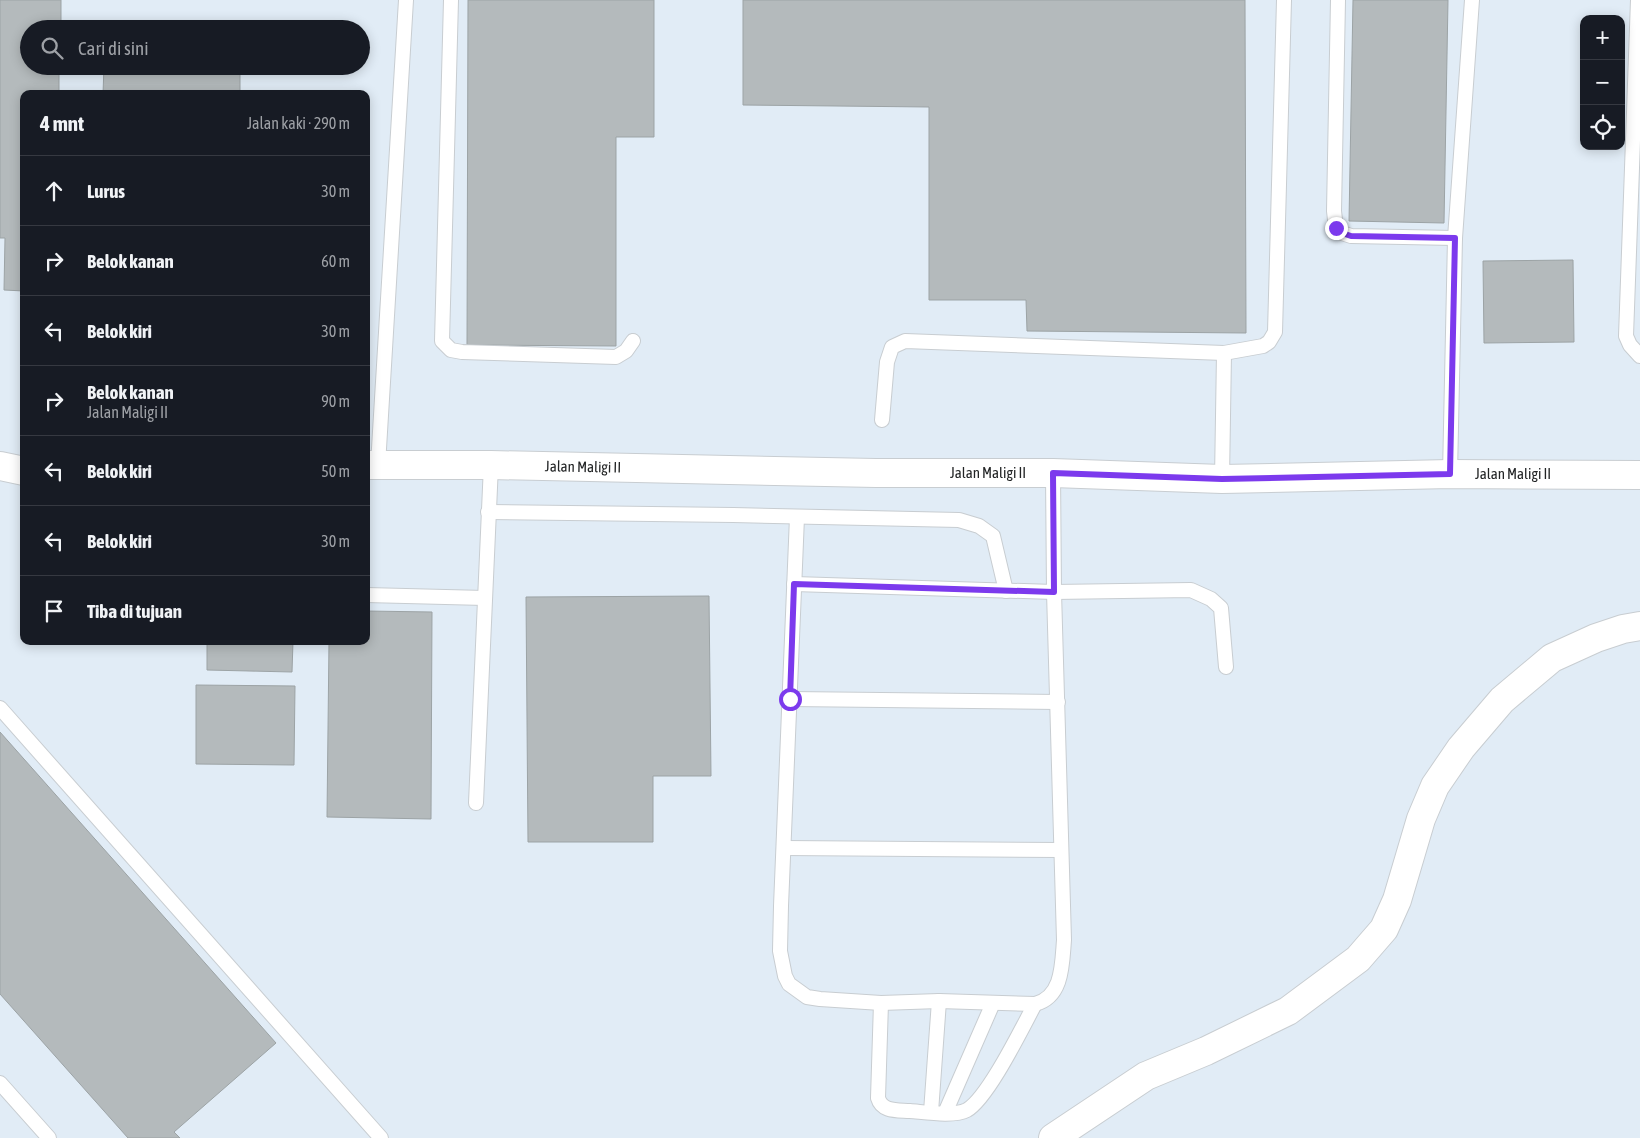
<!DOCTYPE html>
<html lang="id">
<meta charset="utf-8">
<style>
:root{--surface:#171b24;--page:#242831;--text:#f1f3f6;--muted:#9ea1a6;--line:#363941}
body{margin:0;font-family:"Asap Condensed",sans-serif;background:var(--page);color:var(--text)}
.controls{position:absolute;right:15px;top:15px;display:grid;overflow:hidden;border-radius:10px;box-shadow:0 2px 12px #0003}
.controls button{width:45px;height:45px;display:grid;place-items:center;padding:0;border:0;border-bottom:1px solid var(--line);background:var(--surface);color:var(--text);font:25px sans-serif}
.stop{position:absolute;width:15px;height:15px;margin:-11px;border:4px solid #7c3aed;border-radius:50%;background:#fff}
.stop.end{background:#7c3aed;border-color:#fff;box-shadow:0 1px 5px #0008}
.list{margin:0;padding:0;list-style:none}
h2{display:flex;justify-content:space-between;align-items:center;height:65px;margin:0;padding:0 20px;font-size:21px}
h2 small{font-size:16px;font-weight:400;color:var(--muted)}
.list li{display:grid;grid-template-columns:32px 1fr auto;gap:15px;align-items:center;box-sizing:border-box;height:70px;padding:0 20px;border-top:1px solid var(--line)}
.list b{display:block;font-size:19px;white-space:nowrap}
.list p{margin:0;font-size:16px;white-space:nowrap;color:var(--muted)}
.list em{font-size:16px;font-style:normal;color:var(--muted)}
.icon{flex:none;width:28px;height:28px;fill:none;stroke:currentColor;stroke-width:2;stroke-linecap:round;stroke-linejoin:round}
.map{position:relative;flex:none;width:1640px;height:1138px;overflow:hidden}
.search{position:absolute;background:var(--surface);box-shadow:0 2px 12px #0003;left:20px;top:20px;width:350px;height:55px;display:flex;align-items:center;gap:12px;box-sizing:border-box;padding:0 18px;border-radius:28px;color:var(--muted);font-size:19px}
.panel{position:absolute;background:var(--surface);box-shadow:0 2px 12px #0003;left:20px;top:90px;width:350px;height:555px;border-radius:10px}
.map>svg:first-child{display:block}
</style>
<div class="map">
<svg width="1640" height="1138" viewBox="0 0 1640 1138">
<rect width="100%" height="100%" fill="#f3f7fc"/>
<path fill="#e1ecf6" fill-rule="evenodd" d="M 0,0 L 1640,0 L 1640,1138 L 0,1138 ZM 1584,19 L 1621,19 L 1621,146 L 1584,146 ZM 29,29 L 361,29 L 361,66 L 29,66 ZM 24,94 L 366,94 L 366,641 L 24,641 Z"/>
<g fill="#b4babc" stroke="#9ca3a5">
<polygon points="0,0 61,0 61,29 29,29 29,66 59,66 59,94 24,94 24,291 4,290 5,238 0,238"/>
<polygon points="468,0 654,0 654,137 616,137 616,346 467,345"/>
<polygon points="743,0 1245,0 1246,333 1027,331 1026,300 929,300 929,107 743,105"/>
<polygon points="1353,0 1448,0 1444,223 1349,221"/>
<polygon points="104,66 240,66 240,94 103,94"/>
<polygon points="1573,260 1574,342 1484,343 1483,261"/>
<polygon points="709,596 711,776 653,776 653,842 528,842 526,597"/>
<polygon points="366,611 432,612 431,819 327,817 329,641 366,641"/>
<polygon points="207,641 293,641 292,672 207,670"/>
<polygon points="196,685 295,686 294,765 196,764"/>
<polygon points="0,732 276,1043 174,1132 180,1138 128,1138 0,994"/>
</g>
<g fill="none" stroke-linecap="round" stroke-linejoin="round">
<g stroke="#c8cdd1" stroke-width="16">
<g id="lane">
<polyline points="451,0 442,341 451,350 462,352 616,357 626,351 633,341"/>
<polyline points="1338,0 1334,211 1336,228 1342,233 1351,236 1455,238"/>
<polyline points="1638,0 1626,336 1630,345 1640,356"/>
<polyline points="882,420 887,362 892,347 905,341 1224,353 1263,346 1269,342 1275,332 1284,0"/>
<polyline points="378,465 406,0"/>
<polyline points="1450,474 1455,238 1472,0"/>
<polyline points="1222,479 1224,353"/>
<polyline points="488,512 733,515 959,520 979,526 993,536 1006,591"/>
<path d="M 797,517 L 781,906 L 780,951 L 785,976 L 789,984 L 807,997 L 820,999 L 881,1003 L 939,1001 L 1035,1004 C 1063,997 1062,964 1064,940 L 1054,592 L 1053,473"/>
<polyline points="794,584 1054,592 1191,590 1211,599 1221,608 1226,667"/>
<polyline points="366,595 485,598"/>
<polyline points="790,699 1058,702"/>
<polyline points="0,708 381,1138"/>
<polyline points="476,803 491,465"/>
<polyline points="784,848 1061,850"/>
<path d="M 881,1003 L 878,1098 C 882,1112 897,1110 910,1111 C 924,1112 954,1117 967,1110 C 988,1098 1022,1028 1035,1004"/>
<polyline points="0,1083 49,1138"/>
<polyline points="931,1112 939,1001"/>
<polyline points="945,1113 993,1003"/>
</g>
</g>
<g stroke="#c8cdd1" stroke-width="30">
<g id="street">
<polyline points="366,465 491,465 876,473 1053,473 1222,479 1450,474 1640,475"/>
<polyline points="0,466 24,471"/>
<polyline points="1053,1138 1146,1076 1206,1051 1288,1011 1358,959 1384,929 1397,900 1421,819 1435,786 1461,748 1502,700 1552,658 1596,638 1623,629 1640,626"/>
</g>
</g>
<use href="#lane" stroke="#fff" stroke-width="14"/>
<use href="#street" stroke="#fff" stroke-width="28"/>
</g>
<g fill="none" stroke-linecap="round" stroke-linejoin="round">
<polyline stroke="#7c3aed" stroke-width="6" points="790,699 794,584 1054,592 1053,473 1222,479 1450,474 1455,238 1351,236 1342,233 1336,228"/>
</g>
<g text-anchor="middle" stroke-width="4" stroke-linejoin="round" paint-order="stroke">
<g font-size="15" fill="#222425" stroke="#fff">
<text transform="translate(583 467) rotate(1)" y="5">Jalan Maligi II</text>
<text x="988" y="478">Jalan Maligi II</text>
<text x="1513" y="479">Jalan Maligi II</text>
</g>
</g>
</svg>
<div class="controls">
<button>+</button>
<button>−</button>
<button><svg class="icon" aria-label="locate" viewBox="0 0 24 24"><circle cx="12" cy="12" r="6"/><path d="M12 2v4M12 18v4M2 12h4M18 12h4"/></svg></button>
</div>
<div class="stop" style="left:790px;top:699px"></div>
<div class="stop end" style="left:1336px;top:228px"></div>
<div class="search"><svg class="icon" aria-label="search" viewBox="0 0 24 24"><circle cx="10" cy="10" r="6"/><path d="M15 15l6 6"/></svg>Cari di sini</div>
<section class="panel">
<h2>4 mnt<small>Jalan kaki · 290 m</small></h2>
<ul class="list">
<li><svg class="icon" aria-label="ahead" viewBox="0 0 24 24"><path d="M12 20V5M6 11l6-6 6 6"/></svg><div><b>Lurus</b></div><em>30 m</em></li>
<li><svg class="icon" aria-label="right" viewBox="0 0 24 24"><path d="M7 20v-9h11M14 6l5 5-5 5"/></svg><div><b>Belok kanan</b></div><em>60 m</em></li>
<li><svg class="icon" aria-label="left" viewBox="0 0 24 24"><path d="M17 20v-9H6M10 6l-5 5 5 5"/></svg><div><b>Belok kiri</b></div><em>30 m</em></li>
<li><svg class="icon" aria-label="right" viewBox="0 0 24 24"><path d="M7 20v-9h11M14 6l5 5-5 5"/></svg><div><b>Belok kanan</b><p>Jalan Maligi II</p></div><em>90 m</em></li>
<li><svg class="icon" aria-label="left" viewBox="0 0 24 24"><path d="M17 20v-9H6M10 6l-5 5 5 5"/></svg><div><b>Belok kiri</b></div><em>50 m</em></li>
<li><svg class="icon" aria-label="left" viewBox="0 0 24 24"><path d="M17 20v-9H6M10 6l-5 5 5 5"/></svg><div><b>Belok kiri</b></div><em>30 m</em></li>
<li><svg class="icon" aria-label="arrive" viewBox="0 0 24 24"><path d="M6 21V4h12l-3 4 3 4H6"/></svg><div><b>Tiba di tujuan</b></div></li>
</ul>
</section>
</div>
